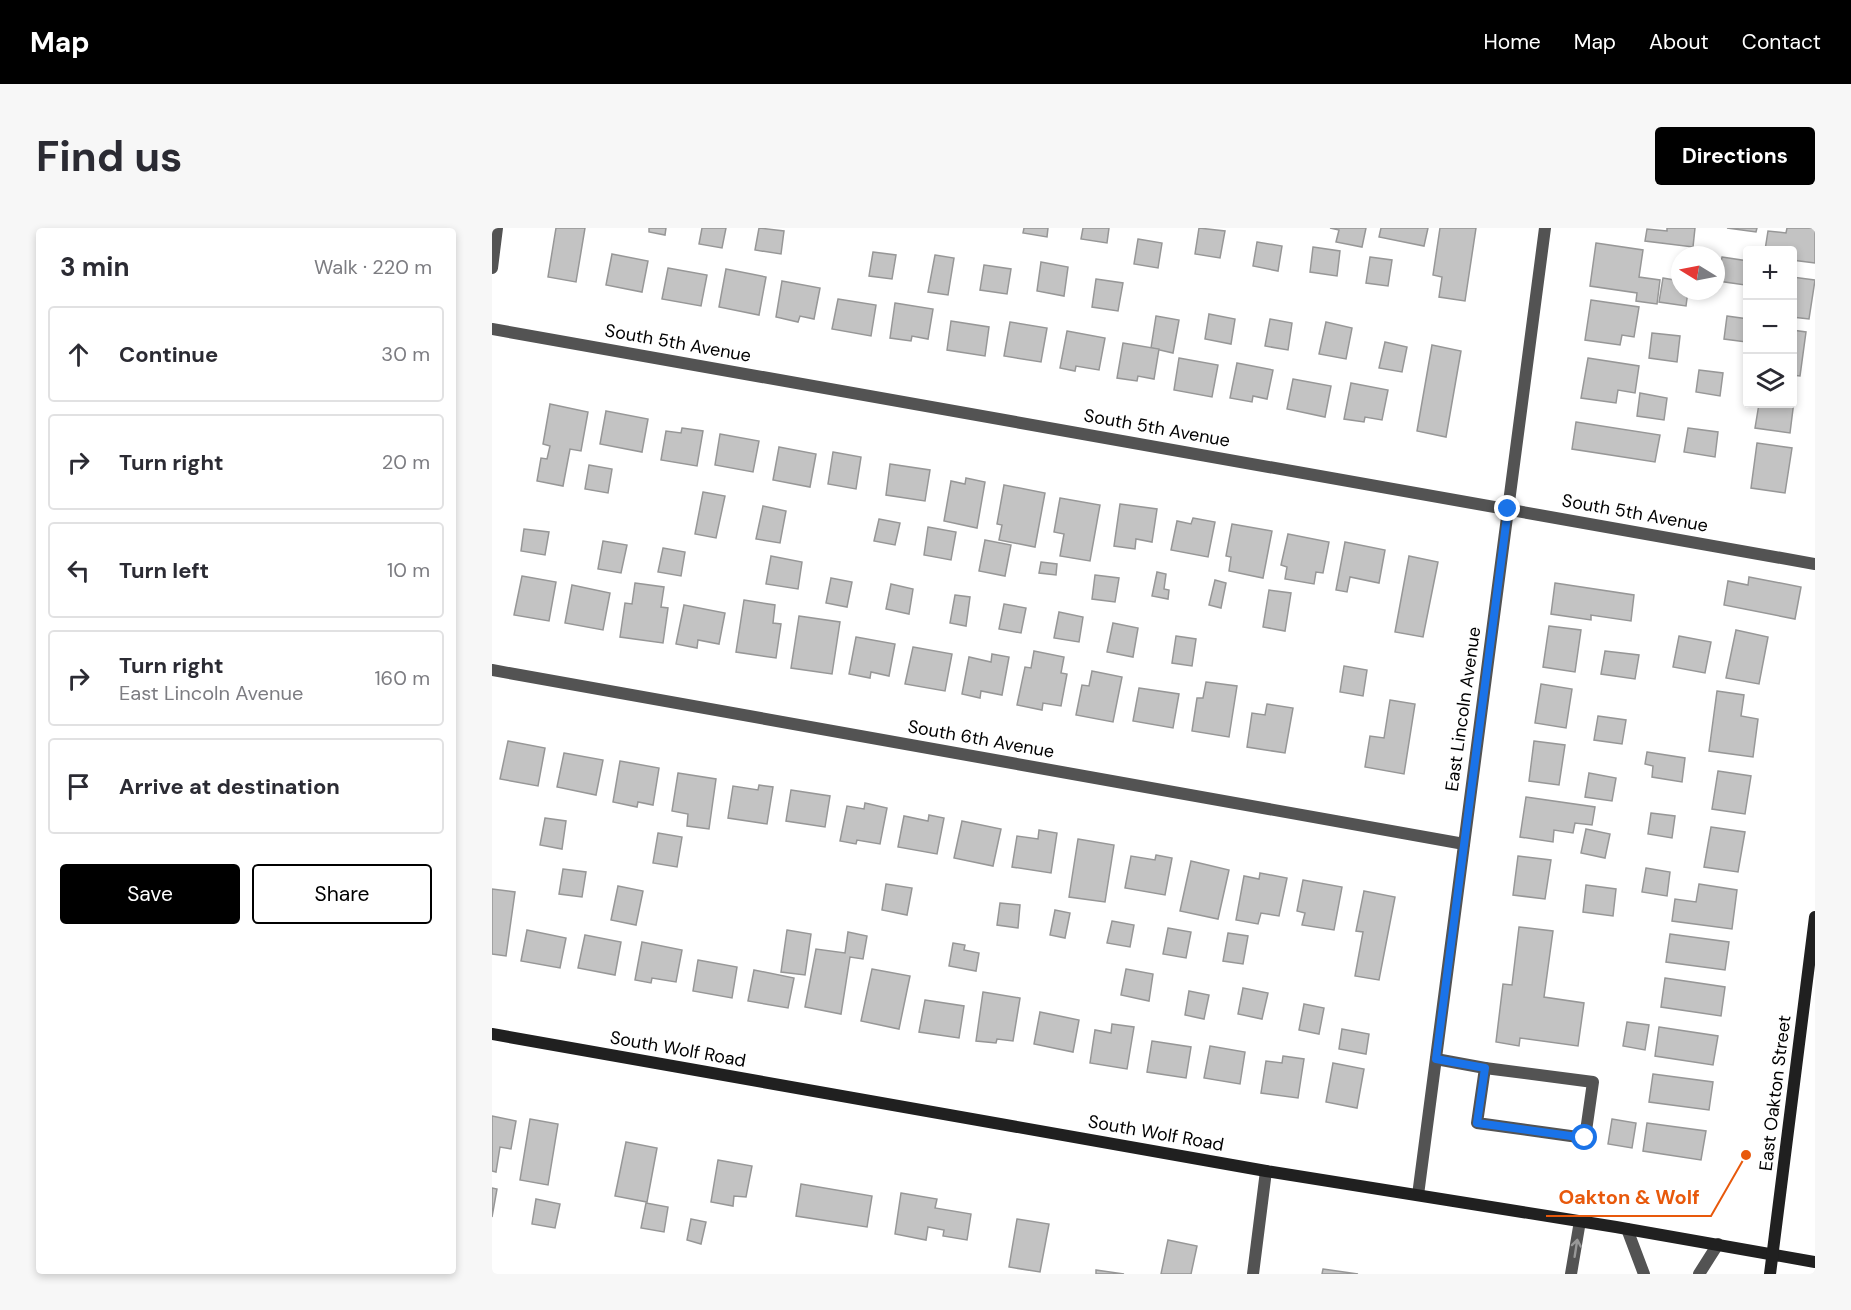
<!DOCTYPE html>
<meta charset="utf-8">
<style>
:root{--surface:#fff;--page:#f7f7f7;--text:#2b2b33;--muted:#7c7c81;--line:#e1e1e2;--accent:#000}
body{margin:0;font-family:"DM Sans",sans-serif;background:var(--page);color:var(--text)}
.controls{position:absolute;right:18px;top:18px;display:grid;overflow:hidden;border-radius:6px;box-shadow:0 3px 9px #0003}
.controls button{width:54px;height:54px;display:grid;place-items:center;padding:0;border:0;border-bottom:2px solid var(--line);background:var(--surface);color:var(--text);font:30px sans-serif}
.compass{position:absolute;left:1179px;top:18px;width:54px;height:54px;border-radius:50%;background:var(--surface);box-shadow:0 3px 9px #0003;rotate:280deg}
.stop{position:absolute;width:18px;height:18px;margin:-14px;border:4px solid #1a73e8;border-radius:50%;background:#fff}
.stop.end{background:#1a73e8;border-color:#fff;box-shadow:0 2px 6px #0008}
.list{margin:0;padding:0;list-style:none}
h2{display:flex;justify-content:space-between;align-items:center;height:78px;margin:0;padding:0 24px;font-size:26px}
h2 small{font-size:20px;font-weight:400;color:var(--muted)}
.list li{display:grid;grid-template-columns:39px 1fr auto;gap:18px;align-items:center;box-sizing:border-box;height:96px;margin:0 12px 12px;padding:0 12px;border:2px solid var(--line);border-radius:6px}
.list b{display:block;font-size:22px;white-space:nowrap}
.list p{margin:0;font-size:20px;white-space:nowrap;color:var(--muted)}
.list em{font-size:20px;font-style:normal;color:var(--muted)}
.actions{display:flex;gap:12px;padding:18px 24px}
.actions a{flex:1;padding:14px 0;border:2px solid var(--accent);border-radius:6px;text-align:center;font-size:21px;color:var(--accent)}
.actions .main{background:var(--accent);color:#fff}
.icon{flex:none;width:33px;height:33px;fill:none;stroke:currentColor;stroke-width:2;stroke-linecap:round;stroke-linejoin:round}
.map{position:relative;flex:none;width:1323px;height:1046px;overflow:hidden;border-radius:6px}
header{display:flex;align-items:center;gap:36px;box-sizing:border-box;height:84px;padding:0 30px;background:var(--accent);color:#fff}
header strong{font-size:28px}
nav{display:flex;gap:33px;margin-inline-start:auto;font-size:21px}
.intro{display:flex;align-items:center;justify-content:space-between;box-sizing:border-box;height:144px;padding:0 36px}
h1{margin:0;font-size:42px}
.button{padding:15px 27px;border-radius:6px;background:var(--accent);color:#fff;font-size:21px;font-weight:700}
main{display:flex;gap:36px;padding:0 36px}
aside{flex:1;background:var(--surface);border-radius:6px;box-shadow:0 3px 9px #0003}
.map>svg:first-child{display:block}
</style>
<header>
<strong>Map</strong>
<nav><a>Home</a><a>Map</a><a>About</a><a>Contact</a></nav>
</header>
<div class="intro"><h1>Find us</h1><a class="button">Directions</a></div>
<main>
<aside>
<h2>3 min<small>Walk · 220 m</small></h2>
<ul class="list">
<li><svg class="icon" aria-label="ahead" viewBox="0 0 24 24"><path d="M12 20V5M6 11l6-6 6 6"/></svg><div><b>Continue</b></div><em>30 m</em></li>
<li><svg class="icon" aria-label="right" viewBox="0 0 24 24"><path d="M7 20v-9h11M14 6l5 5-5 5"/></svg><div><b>Turn right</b></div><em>20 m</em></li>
<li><svg class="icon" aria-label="left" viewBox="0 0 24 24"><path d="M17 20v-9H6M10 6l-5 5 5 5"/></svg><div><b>Turn left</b></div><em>10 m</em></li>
<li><svg class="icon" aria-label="right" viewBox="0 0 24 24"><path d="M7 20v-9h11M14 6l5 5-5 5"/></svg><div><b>Turn right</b><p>East Lincoln Avenue</p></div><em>160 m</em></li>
<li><svg class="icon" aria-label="arrive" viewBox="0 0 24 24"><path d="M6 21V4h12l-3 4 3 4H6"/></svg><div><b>Arrive at destination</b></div></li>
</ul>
<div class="actions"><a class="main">Save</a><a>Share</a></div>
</aside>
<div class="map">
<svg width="1323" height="1046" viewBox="0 0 1323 1046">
<rect width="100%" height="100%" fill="#fff"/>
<g fill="#c3c3c3" stroke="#979797" stroke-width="1.5">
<polygon points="64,0 93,0 84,54 56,49"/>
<polygon points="157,0 174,0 173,7 157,4"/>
<polygon points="210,0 234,0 230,20 207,16"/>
<polygon points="267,0 292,3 289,26 263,22"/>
<polygon points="532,0 556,0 555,9 531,5"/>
<polygon points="591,0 617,0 615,15 589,11"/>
<polygon points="707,0 733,3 728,30 703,26"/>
<polygon points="838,0 874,0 870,19 844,14 847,2"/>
<polygon points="889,0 936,0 932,18 887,9"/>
<polygon points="948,0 984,0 973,73 947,69 950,49 941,47"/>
<polygon points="1175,0 1203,0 1201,19 1153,13 1155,1 1175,3"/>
<polygon points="1235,0 1265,0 1264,4"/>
<polygon points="1295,0 1323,0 1323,35 1300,32 1300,22 1273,22 1276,3 1294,5"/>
<polygon points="646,11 670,15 666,40 642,36"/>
<polygon points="765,14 790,18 786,43 761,38"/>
<polygon points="1104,15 1151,22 1147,49 1168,52 1165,76 1144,73 1145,65 1098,58"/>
<polygon points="821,19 848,23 845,48 818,44"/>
<polygon points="381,24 404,27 400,51 377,48"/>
<polygon points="120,26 156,33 150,64 114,57"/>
<polygon points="443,27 462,30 456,67 436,64"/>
<polygon points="878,29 900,32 896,58 874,55"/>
<polygon points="1230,29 1256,33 1253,57 1226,53"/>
<polygon points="549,34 576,39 572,68 545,63"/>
<polygon points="492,37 519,41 515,66 488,62"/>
<polygon points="176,40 215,47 209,78 170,71"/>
<polygon points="234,41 274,49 267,87 227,79"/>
<polygon points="1300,49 1323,52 1317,91 1300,89"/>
<polygon points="1171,50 1188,53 1188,63 1196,63 1194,78 1167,74"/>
<polygon points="604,51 631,55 626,83 600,79"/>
<polygon points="290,53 328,60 322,91 308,88 306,94 284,89"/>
<polygon points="346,71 384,77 379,108 340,101"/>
<polygon points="1099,72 1147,79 1142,109 1130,107 1128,117 1093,112"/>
<polygon points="403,75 441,81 436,111 420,108 419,113 398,110"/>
<polygon points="717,86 743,91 739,116 713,111"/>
<polygon points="664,88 687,92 681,125 659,120"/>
<polygon points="1235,88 1256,91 1254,114 1232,111"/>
<polygon points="778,91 800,95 796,122 773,118"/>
<polygon points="459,93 497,99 493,128 455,122"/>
<polygon points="518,94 555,100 549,134 512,128"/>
<polygon points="834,94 860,100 854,131 827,126"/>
<polygon points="1300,102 1314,104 1308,148 1300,147"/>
<polygon points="575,103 613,110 607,142 584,138 583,143 568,140"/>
<polygon points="1160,105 1188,108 1185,134 1157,130"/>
<polygon points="893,114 915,119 910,144 887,140"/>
<polygon points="631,115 667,121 662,151 646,148 645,153 625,150"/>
<polygon points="940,117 969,123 954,209 925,203"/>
<polygon points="687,130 726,137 720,169 682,162"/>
<polygon points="1096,130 1147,138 1143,165 1126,162 1124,175 1089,170"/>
<polygon points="745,135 781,142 775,171 761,168 760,174 738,170"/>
<polygon points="1207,142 1231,145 1228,168 1204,164"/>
<polygon points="801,151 839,158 833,189 795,181"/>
<polygon points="859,155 896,162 890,192 873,189 872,194 852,191"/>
<polygon points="1148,165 1175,170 1172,192 1145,188"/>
<polygon points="1300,165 1303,165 1298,205 1263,200 1267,176 1300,176"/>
<polygon points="58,176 96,184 89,223 78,221 71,258 45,253 49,230 55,231 58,218 51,216"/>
<polygon points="114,183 156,191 150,224 108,216"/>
<polygon points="1084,194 1168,207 1163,234 1080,221"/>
<polygon points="190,200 211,203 205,238 169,232 174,203 189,205"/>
<polygon points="1196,200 1226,204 1223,229 1192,224"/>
<polygon points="228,206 267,213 261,244 223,237"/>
<polygon points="1265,215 1300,220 1293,265 1259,260"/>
<polygon points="287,219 324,226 318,259 281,252"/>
<polygon points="341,224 369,229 364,261 336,256"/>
<polygon points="398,236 438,242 433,273 394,267"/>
<polygon points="97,237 120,241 116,265 93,261"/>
<polygon points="474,250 493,254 485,300 452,293 459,253 473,256"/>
<polygon points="512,257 553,265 543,319 507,312 510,297 505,296"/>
<polygon points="211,264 233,268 224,310 203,306"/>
<polygon points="568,270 608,277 598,333 568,328 572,306 562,304"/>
<polygon points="628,276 665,281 660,314 644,311 643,321 622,318"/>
<polygon points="271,278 294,283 288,315 264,311"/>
<polygon points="701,290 723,294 716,329 679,322 685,293 699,296"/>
<polygon points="387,291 408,295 403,317 382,313"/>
<polygon points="740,296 780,303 771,350 737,343 739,329 734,328"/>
<polygon points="436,299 464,304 459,332 432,327"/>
<polygon points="32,301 57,304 53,327 29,323"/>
<polygon points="796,306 837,314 831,345 824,344 822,356 793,351 795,339 789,337"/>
<polygon points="493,312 519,317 513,348 487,343"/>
<polygon points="111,313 135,317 129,345 106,341"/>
<polygon points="853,314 893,322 887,355 858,349 855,364 844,362"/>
<polygon points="171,320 193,324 189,348 166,344"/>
<polygon points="279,328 310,334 306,361 274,356"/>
<polygon points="917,328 946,334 931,409 903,404"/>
<polygon points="549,334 565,336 564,347 547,345"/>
<polygon points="665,344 674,346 672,361 677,362 676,371 660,368"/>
<polygon points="603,347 627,350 623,374 600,371"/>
<polygon points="30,348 64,354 57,393 22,387"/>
<polygon points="1257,349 1309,359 1303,391 1232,377 1236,353 1256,357"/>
<polygon points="339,350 360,354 355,379 334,375"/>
<polygon points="723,352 734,355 729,380 717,377"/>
<polygon points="143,355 172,359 169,379 176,380 171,415 128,409 133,375 140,376"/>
<polygon points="1063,355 1142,367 1139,393 1099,387 1099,392 1059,386"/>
<polygon points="399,356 421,361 417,386 394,381"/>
<polygon points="80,357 118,365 111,402 73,395"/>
<polygon points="777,362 799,365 793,403 771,399"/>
<polygon points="463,367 478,369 474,398 458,395"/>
<polygon points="252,372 283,377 281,395 289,396 284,430 244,424"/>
<polygon points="512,376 534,380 529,405 507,401"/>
<polygon points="192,377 233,385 227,416 206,412 205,420 184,416"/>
<polygon points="567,384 591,389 587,414 562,410"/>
<polygon points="307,388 348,394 340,446 299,440"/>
<polygon points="621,395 646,400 641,429 615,424"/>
<polygon points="1057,398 1089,402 1083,444 1051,439"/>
<polygon points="1244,402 1276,409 1267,456 1234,450"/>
<polygon points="684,408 704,411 700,438 680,435"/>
<polygon points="1187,408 1219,414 1213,445 1181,439"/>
<polygon points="364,409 403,416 397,448 379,444 378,450 357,446"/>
<polygon points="421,419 460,426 453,463 413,456"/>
<polygon points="542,423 572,429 569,445 575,446 569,478 551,475 550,482 525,477 533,439 539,440"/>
<polygon points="1113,423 1147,427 1143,451 1109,446"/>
<polygon points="500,426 517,429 510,467 489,463 488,470 470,466 477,429 499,434"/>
<polygon points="852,438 875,442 871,468 848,464"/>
<polygon points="600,443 630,449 621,494 584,487 590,457 597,458"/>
<polygon points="714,454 745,458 737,509 700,503 705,470 711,470"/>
<polygon points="1049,456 1080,461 1074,500 1043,495"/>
<polygon points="647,460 687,466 681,500 641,493"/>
<polygon points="1225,463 1252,467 1249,488 1266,491 1261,529 1217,523"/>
<polygon points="898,472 923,476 912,546 873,539 878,508 892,510"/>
<polygon points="775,476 801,480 793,525 755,519 760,485 773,487"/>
<polygon points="1106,488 1134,492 1130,516 1102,512"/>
<polygon points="16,513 53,520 46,558 8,551"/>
<polygon points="1042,513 1073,517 1067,557 1037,553"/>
<polygon points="1155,524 1193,530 1190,554 1160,549 1161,538 1153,536"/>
<polygon points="72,525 111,532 104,567 65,559"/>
<polygon points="128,533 167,540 161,577 146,574 145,579 121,574"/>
<polygon points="1226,543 1259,548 1253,586 1220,581"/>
<polygon points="186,545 224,551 217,601 195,598 196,586 180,583"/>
<polygon points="1097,545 1124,550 1120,573 1093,569"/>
<polygon points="267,557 281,559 275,596 236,590 241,558 266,562"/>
<polygon points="299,562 338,568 333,599 294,593"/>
<polygon points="1034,569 1103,579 1100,597 1083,595 1081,605 1062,602 1061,614 1028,609"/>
<polygon points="373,575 395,580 388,616 365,612 364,616 348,613 355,578 372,581"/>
<polygon points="1159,585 1183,588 1180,610 1156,606"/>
<polygon points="437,587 452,590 445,626 406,619 412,588 436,593"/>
<polygon points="53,590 74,593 70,621 48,617"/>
<polygon points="470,593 509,601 501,638 462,630"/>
<polygon points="1219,599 1253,604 1246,644 1212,639"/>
<polygon points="1094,601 1118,606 1113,630 1089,625"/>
<polygon points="547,602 565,605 559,645 520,639 525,608 546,611"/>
<polygon points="166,605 190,609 185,639 161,635"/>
<polygon points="586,611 622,617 613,674 577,669"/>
<polygon points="664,627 680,630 673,667 633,660 639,628 663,632"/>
<polygon points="1026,628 1059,632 1053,671 1021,667"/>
<polygon points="699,633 737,642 726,691 688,683"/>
<polygon points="1154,640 1178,644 1175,668 1150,664"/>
<polygon points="71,641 94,644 90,669 67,666"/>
<polygon points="768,645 795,650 787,688 769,685 766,696 744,692 752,648 767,651"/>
<polygon points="811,652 850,659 842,702 810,697 813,685 805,683"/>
<polygon points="394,656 420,660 415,687 390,682"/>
<polygon points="1207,656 1245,662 1240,701 1180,693 1183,671 1204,674"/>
<polygon points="1094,657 1124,661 1121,688 1091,684"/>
<polygon points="126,658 151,663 144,697 119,692"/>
<polygon points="0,661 23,664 14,728 0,726"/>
<polygon points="872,663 903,669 887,752 863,748 871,704 864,703"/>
<polygon points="508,675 528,677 526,700 505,697"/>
<polygon points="563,682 578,685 573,710 558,707"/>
<polygon points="620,693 642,697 638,719 615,715"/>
<polygon points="1027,699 1061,703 1052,769 1092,775 1086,818 1028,810 1027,818 1004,814 1011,756 1020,757"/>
<polygon points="676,700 699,704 694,730 671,726"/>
<polygon points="35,702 74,710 68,740 29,733"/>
<polygon points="295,702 319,706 313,747 289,744"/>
<polygon points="356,704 375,708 371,731 358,729 349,786 313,779 324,721 353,725"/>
<polygon points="736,705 756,708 751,736 731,733"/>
<polygon points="1178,706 1237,714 1233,742 1174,734"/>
<polygon points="93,707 129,714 123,747 86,740"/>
<polygon points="150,714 190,722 184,754 160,750 159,755 143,752"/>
<polygon points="461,715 473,717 472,722 487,725 484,743 457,738"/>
<polygon points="206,732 245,739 240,770 201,763"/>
<polygon points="380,741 418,748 407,801 369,793"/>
<polygon points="634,741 661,746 657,773 629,767"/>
<polygon points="262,742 302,750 296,780 256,773"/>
<polygon points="1173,750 1233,759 1229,788 1169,779"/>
<polygon points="751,760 776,765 770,791 746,786"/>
<polygon points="697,763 717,767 712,791 693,787"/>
<polygon points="491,764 528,770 521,813 505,811 504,815 484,813"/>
<polygon points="433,772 472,778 467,810 427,804"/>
<polygon points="812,776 832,780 827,806 807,802"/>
<polygon points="548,784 587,792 581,824 542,816"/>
<polygon points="1135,794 1157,797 1153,822 1131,818"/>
<polygon points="620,796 642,799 635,841 598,835 603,802 619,805"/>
<polygon points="1167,799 1226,808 1221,837 1163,828"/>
<polygon points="850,801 877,806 874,826 847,821"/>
<polygon points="660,813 699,819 694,850 655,844"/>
<polygon points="718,818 753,824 748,856 712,850"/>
<polygon points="791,828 812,831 806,870 769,865 774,833 790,835"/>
<polygon points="841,835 872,841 865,880 834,874"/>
<polygon points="1161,846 1221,854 1217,882 1157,874"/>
<polygon points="0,888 24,893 19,921 8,919 4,944 0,943"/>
<polygon points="38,891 66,896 56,957 28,952"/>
<polygon points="1120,891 1144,895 1140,920 1116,916"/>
<polygon points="1155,895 1214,903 1209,932 1151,923"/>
<polygon points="134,914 165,920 155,974 123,968"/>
<polygon points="226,932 260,938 254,969 242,968 241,978 219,974"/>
<polygon points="309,956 380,968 375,999 304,988"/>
<polygon points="0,960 5,961 0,989"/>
<polygon points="409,965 445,971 443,980 479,986 475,1012 451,1008 452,1002 436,999 434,1012 403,1006"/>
<polygon points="44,971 68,976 63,1000 40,996"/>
<polygon points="154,975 176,979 172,1004 149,1000"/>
<polygon points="199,991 214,994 209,1016 195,1012"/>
<polygon points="525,991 557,996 548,1044 517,1039"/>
<polygon points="676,1012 705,1018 699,1046 669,1046"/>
<polygon points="831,1041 866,1046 830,1046"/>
<polygon points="604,1042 632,1046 604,1046"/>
</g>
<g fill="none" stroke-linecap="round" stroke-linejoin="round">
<g stroke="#535353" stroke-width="12">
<polyline points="944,831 993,840"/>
<polygon points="993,840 1101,854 1093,910 985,895"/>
<polyline points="1135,1001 1152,1046"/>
<polyline points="1079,1046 1088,993"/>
<polyline points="1207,1046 1226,1016"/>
</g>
<g stroke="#535353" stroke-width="12">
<polyline points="0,40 5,0"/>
<polyline points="0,101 1323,336"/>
<polyline points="0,442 972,616"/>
<polyline points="926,967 1053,0"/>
<polyline points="761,1046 774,943"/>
</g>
<g stroke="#202020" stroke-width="12">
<polyline points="0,806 774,943 1124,999 1323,1034"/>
<polyline points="1278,1046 1323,689"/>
</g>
</g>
<defs><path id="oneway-shaft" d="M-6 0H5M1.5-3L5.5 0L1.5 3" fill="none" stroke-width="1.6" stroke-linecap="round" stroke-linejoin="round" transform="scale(1.5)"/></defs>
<use stroke="#989898" href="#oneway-shaft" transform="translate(1084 1020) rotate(-81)"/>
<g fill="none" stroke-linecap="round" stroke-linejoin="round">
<polyline stroke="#1a73e8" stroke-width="8" points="1016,281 944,831 993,840 985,895 1093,910"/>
</g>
<g text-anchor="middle" stroke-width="4.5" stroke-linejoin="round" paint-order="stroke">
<g font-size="18" fill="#000" stroke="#fff">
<text transform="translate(186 115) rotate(10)" y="6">South 5th Avenue</text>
<text transform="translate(665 200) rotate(10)" y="6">South 5th Avenue</text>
<text transform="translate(1143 285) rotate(10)" y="6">South 5th Avenue</text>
<text transform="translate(971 481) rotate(-82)" y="6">East Lincoln Avenue</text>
<text transform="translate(489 511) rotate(10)" y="6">South 6th Avenue</text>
<text transform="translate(186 821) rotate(10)" y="6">South Wolf Road</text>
<text transform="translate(1283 865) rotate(-83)" y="6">East Oakton Street</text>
<text transform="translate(664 905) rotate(10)" y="6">South Wolf Road</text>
</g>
</g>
<path fill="none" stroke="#e8590c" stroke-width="2" d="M1254 927L1219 988H1054"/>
<circle fill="#e8590c" stroke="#fff" stroke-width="2" cx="1254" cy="927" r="6"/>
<g font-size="20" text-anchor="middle" font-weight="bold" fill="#e8590c" stroke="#fff" stroke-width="4.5" stroke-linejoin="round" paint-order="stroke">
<text x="1137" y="976">Oakton &amp; Wolf</text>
</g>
</svg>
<div class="controls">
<button>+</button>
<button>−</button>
<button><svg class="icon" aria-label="layers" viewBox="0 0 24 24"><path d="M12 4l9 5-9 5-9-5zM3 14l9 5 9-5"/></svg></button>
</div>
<svg class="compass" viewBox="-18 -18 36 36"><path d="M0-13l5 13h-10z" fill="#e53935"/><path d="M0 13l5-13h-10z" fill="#7c7c81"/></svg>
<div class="stop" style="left:1093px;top:910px"></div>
<div class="stop end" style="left:1016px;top:281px"></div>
</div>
</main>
